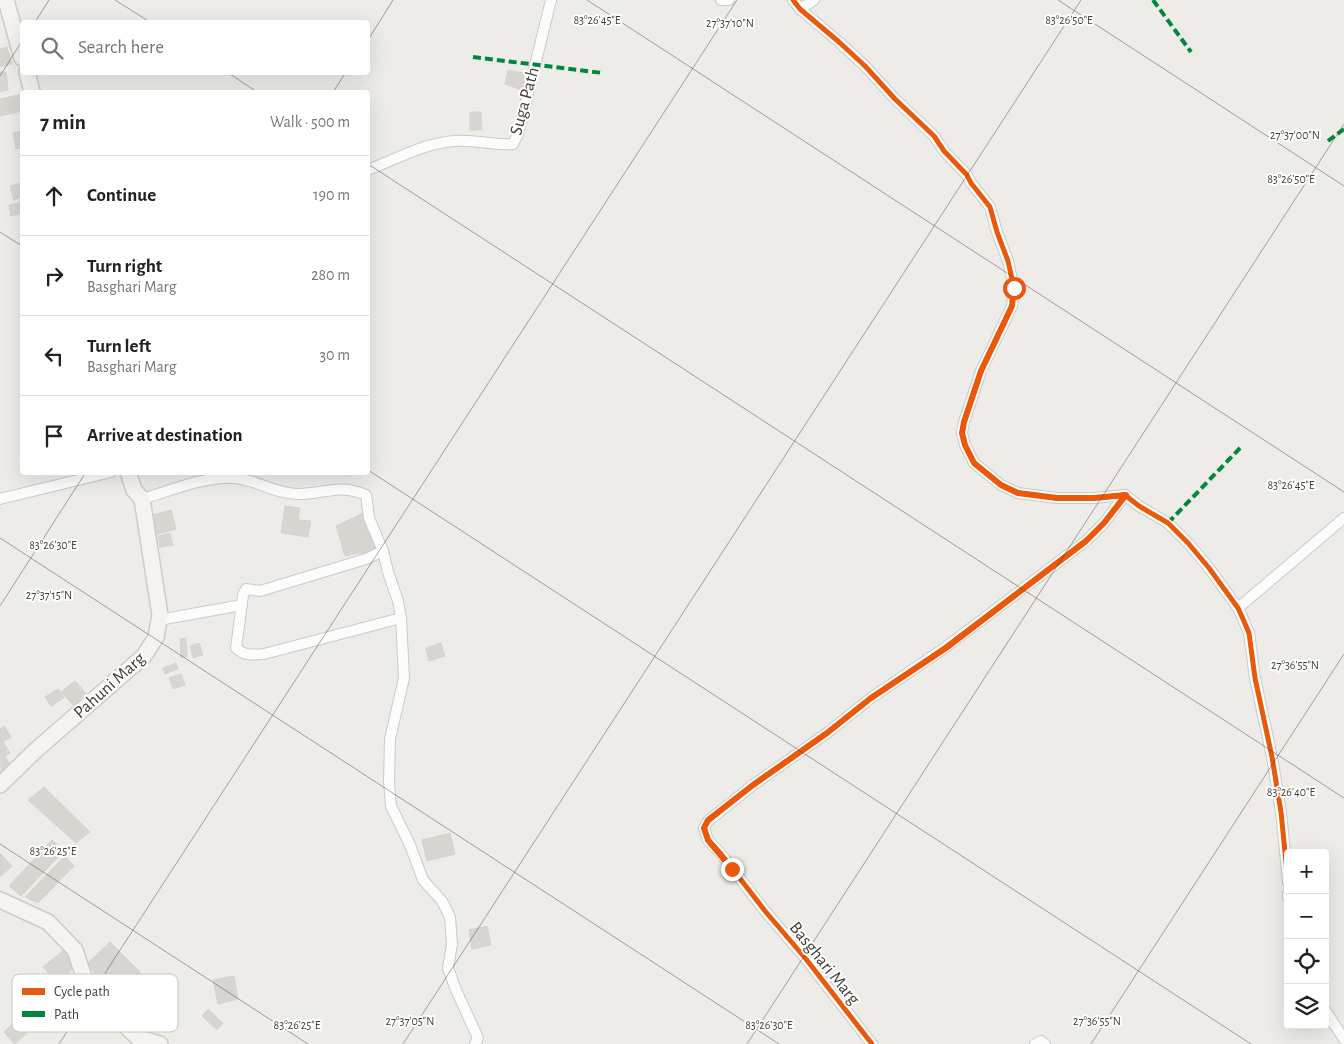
<!DOCTYPE html>
<meta charset="utf-8">
<style>
:root{--surface:#fff;--page:#f6f6f6;--text:#202124;--muted:#757577;--line:#e0e0e0}
body{margin:0;font-family:"Alegreya Sans",sans-serif;background:var(--page);color:var(--text)}
.controls{position:absolute;right:15px;bottom:15px;display:grid;overflow:hidden;border-radius:5px;box-shadow:0 5px 20px #0002}
.controls button{width:45px;height:45px;display:grid;place-items:center;padding:0;border:0;border-bottom:1px solid var(--line);background:var(--surface);color:var(--text);font:25px sans-serif}
.stop{position:absolute;width:15px;height:15px;margin:-11px;border:4px solid #ea580c;border-radius:50%;background:#fff}
.stop.end{background:#ea580c;border-color:#fff;box-shadow:0 1px 5px #0008}
.list{margin:0;padding:0;list-style:none}
h2{display:flex;justify-content:space-between;align-items:center;height:65px;margin:0;padding:0 20px;font-size:21px}
h2 small{font-size:16px;font-weight:400;color:var(--muted)}
.list li{display:grid;grid-template-columns:32px 1fr auto;gap:15px;align-items:center;box-sizing:border-box;height:80px;padding:0 20px;border-top:1px solid var(--line)}
.list b{display:block;font-size:19px;white-space:nowrap}
.list p{margin:0;font-size:16px;white-space:nowrap;color:var(--muted)}
.list em{font-size:16px;font-style:normal;color:var(--muted)}
.icon{flex:none;width:28px;height:28px;fill:none;stroke:currentColor;stroke-width:2;stroke-linecap:round;stroke-linejoin:round}
.map{position:relative;flex:none;width:1344px;height:1044px;overflow:hidden}
.search{position:absolute;background:var(--surface);box-shadow:0 5px 20px #0002;left:20px;top:20px;width:350px;height:55px;display:flex;align-items:center;gap:12px;box-sizing:border-box;padding:0 18px;border-radius:5px;color:var(--muted);font-size:19px}
.panel{position:absolute;background:var(--surface);box-shadow:0 5px 20px #0002;left:20px;top:90px;width:350px;height:385px;border-radius:5px}
.map>svg:first-child{display:block}
</style>
<div class="map">
<svg width="1344" height="1044" viewBox="0 0 1344 1044">
<rect width="100%" height="100%" fill="#eeece9"/>
<g fill="#d8d5d1" stroke="#d6d3cf">
<polygon points="7,47 12,64 0,67 0,49"/>
<polygon points="508,70 529,74 522,90 505,84"/>
<polygon points="0,72 6,72 8,90 0,92"/>
<polygon points="22,94 22,111 0,116 0,99"/>
<polygon points="470,112 481,112 482,130 470,130"/>
<polygon points="22,131 22,147 16,149 13,133"/>
<polygon points="22,183 22,197 14,200 10,186"/>
<polygon points="22,202 22,213 11,216 9,205"/>
<polygon points="285,506 300,508 298,520 311,521 308,537 281,533"/>
<polygon points="171,510 176,529 157,534 152,515"/>
<polygon points="365,512 376,550 345,556 336,526"/>
<polygon points="170,533 173,545 160,547 158,536"/>
<polygon points="186,638 187,657 181,657 180,639"/>
<polygon points="199,643 203,655 193,658 190,646"/>
<polygon points="441,643 445,656 429,661 426,648"/>
<polygon points="176,663 178,669 165,674 163,668"/>
<polygon points="181,674 185,685 173,689 169,678"/>
<polygon points="75,681 86,693 73,705 61,692"/>
<polygon points="58,689 64,698 51,706 45,697"/>
<polygon points="4,726 11,737 3,742 10,753 5,756 11,766 1,773 0,729"/>
<polygon points="44,787 90,832 76,843 28,800"/>
<polygon points="450,833 455,854 427,861 422,840"/>
<polygon points="52,840 64,851 21,896 9,886"/>
<polygon points="0,853 12,866 0,877"/>
<polygon points="65,856 74,866 38,903 25,897"/>
<polygon points="487,926 491,945 472,949 469,930"/>
<polygon points="110,942 141,973 117,999 87,964"/>
<polygon points="64,950 74,968 57,982 43,967"/>
<polygon points="234,976 238,999 218,1004 213,980"/>
<polygon points="38,998 48,1013 15,1044 4,1032"/>
<polygon points="208,1009 223,1023 217,1030 202,1016"/>
</g>
<g fill="none" stroke-linecap="round" stroke-linejoin="round">
<g stroke="#cccac6" stroke-width="12">
<g id="street">
<polyline points="721,0 729,0"/>
<polyline points="793,0 800,9 839,42 865,66 895,99 934,136 944,151 967,175 971,183 990,207 997,232 1008,261 1014,288 1012,306 981,371 964,422 962,433 965,445 974,463 1001,485 1018,493 1057,498 1094,498 1125,495 1139,506 1168,523 1188,543 1209,568 1238,608 1243,619 1249,633 1255,678 1272,757 1281,812 1288,882"/>
<polyline points="800,9 814,0"/>
<path d="M 368,170 C 396,159 424,143 455,141 C 474,139 494,146 513,144 L 518,134 L 551,0"/>
<polyline points="0,499 111,472"/>
<path d="M 142,499 C 169,491 207,475 235,478 C 257,480 276,494 298,494 C 325,494 339,483 366,495 L 369,518 L 383,551 L 388,572 L 398,601 L 401,618 L 404,678 L 390,739 L 389,782 L 391,806 L 410,845 L 423,880 L 442,901 L 450,917 L 452,944 L 448,968 L 456,990 L 478,1038 L 475,1044"/>
<path d="M 383,551 L 366,559 L 260,591 L 246,589 L 243,595 L 236,648 C 244,656 252,655 264,654 L 401,618"/>
<polyline points="1238,608 1344,518"/>
<polyline points="159,620 242,605"/>
<polyline points="1288,894 1288,897"/>
<polyline points="1325,1010 1344,1039"/>
<polyline points="872,1044 806,959 765,911 721,854 708,840 704,828 708,821 753,785 827,733 871,698 946,647 1086,541 1104,523 1125,495"/>
<polyline points="1035,1044 1041,1041 1045,1044"/>
</g>
</g>
<g stroke="#cfcbc3" stroke-width="18">
<g id="secondary">
<polyline points="6,0 22,58"/>
<polyline points="27,72 32,92"/>
<polyline points="0,785 36,750 144,656 156,637 160,615 142,499 134,490 128,472"/>
<polyline points="0,900 48,922 75,950 88,989 138,1038 160,1044"/>
</g>
</g>
<use href="#street" stroke="#fcfcfc" stroke-width="10"/>
<use href="#secondary" stroke="#f5f3ef" stroke-width="15"/>
<g stroke="#00873e" stroke-width="4" stroke-dasharray="8 4" stroke-linecap="butt">
<polyline points="1153,0 1191,52"/>
<polyline points="473,57 603,73"/>
<polyline points="1328,141 1344,129"/>
<polyline points="1168,523 1241,447"/>
</g>
<g stroke="#fff" stroke-width="8">
<g id="cycleway">
<polyline points="793,0 800,9 839,42 865,66 895,99 934,136 944,151 967,175 971,183 990,207 997,232 1008,261 1014,288 1012,306 981,371 964,422 962,433 965,445 974,463 1001,485 1018,493 1057,498 1094,498 1125,495 1139,506 1168,523 1188,543 1209,568 1238,608 1243,619 1249,633 1255,678 1272,757 1281,812 1288,882"/>
<polyline points="872,1044 806,959 765,911 721,854 708,840 704,828 708,821 753,785 827,733 871,698 946,647 1086,541 1104,523 1125,495"/>
</g>
</g>
<use href="#cycleway" stroke="#e8590c" stroke-width="5"/>
</g>
<g fill="none" stroke-linecap="round" stroke-linejoin="round">
<polyline stroke="#ea580c" stroke-width="6" points="732,869 708,840 704,828 708,820 753,785 827,733 871,698 946,648 1086,541 1104,523 1126,495 1094,498 1057,498 1018,493 1001,485 974,463 965,445 962,433 964,422 981,371 1012,306 1014,288"/>
</g>
<path fill="none" stroke="#433d36" stroke-width="1" stroke-opacity="0.45" d="M 115,0 L 150,22M 587,0 L 1344,492M 1058,0 L 1344,186M 35,22 L 49,0M 368,40 L 393,0M 227,72 L 257,92M 0,76 L 22,41M 333,92 L 346,72M 368,164 L 1344,798M 0,232 L 22,246M 368,470 L 1251,1044M 0,538 L 779,1044M 0,606 L 86,472M 0,844 L 308,1044M 59,1044 L 737,0M 403,1044 L 1081,0M 747,1044 L 1344,124M 1091,1044 L 1344,654"/>
<g text-anchor="middle" stroke-width="4" stroke-linejoin="round" paint-order="stroke">
<g font-size="18" fill="#433d36" stroke="#fff">
<text transform="translate(524 101) rotate(-75)" y="6">Suga Path</text>
<text transform="translate(109 685) rotate(-42)" y="6">Pahuni Marg</text>
<text transform="translate(825 963) rotate(51)" y="6">Basghari Marg</text>
</g>
</g>
<rect x="12" y="974" width="166" height="58" rx="8" fill="#fff" stroke="#c7c5c3" stroke-width="1"/>
<rect x="22" y="988" width="23" height="7" fill="#e8590c"/>
<rect x="22" y="1011" width="23" height="6" fill="#00873e"/>
<g font-size="14" fill="#433d36">
<text x="54" y="996">Cycle path</text>
<text x="54" y="1019">Path</text>
</g>
<g font-size="12" text-anchor="middle" fill="#433d36" stroke="#fff" stroke-width="4" stroke-linejoin="round" paint-order="stroke">
<text x="597" y="24">83°26'45"E</text>
<text x="1069" y="24">83°26'50"E</text>
<text x="730" y="27">27°37'10"N</text>
<text x="1295" y="139">27°37'00"N</text>
<text x="1291" y="183">83°26'50"E</text>
<text x="1291" y="489">83°26'45"E</text>
<text x="53" y="549">83°26'30"E</text>
<text x="49" y="599">27°37'15"N</text>
<text x="1295" y="669">27°36'55"N</text>
<text x="1291" y="796">83°26'40"E</text>
<text x="53" y="855">83°26'25"E</text>
<text x="410" y="1025">27°37'05"N</text>
<text x="1097" y="1025">27°36'55"N</text>
<text x="297" y="1029">83°26'25"E</text>
<text x="769" y="1029">83°26'30"E</text>
</g>
</svg>
<div class="controls">
<button>+</button>
<button>−</button>
<button><svg class="icon" aria-label="locate" viewBox="0 0 24 24"><circle cx="12" cy="12" r="6"/><path d="M12 2v4M12 18v4M2 12h4M18 12h4"/></svg></button>
<button><svg class="icon" aria-label="layers" viewBox="0 0 24 24"><path d="M12 4l9 5-9 5-9-5zM3 14l9 5 9-5"/></svg></button>
</div>
<div class="stop" style="left:1014px;top:288px"></div>
<div class="stop end" style="left:732px;top:869px"></div>
<div class="search"><svg class="icon" aria-label="search" viewBox="0 0 24 24"><circle cx="10" cy="10" r="6"/><path d="M15 15l6 6"/></svg>Search here</div>
<section class="panel">
<h2>7 min<small>Walk · 500 m</small></h2>
<ul class="list">
<li><svg class="icon" aria-label="ahead" viewBox="0 0 24 24"><path d="M12 20V5M6 11l6-6 6 6"/></svg><div><b>Continue</b></div><em>190 m</em></li>
<li><svg class="icon" aria-label="right" viewBox="0 0 24 24"><path d="M7 20v-9h11M14 6l5 5-5 5"/></svg><div><b>Turn right</b><p>Basghari Marg</p></div><em>280 m</em></li>
<li><svg class="icon" aria-label="left" viewBox="0 0 24 24"><path d="M17 20v-9H6M10 6l-5 5 5 5"/></svg><div><b>Turn left</b><p>Basghari Marg</p></div><em>30 m</em></li>
<li><svg class="icon" aria-label="arrive" viewBox="0 0 24 24"><path d="M6 21V4h12l-3 4 3 4H6"/></svg><div><b>Arrive at destination</b></div></li>
</ul>
</section>
</div>
